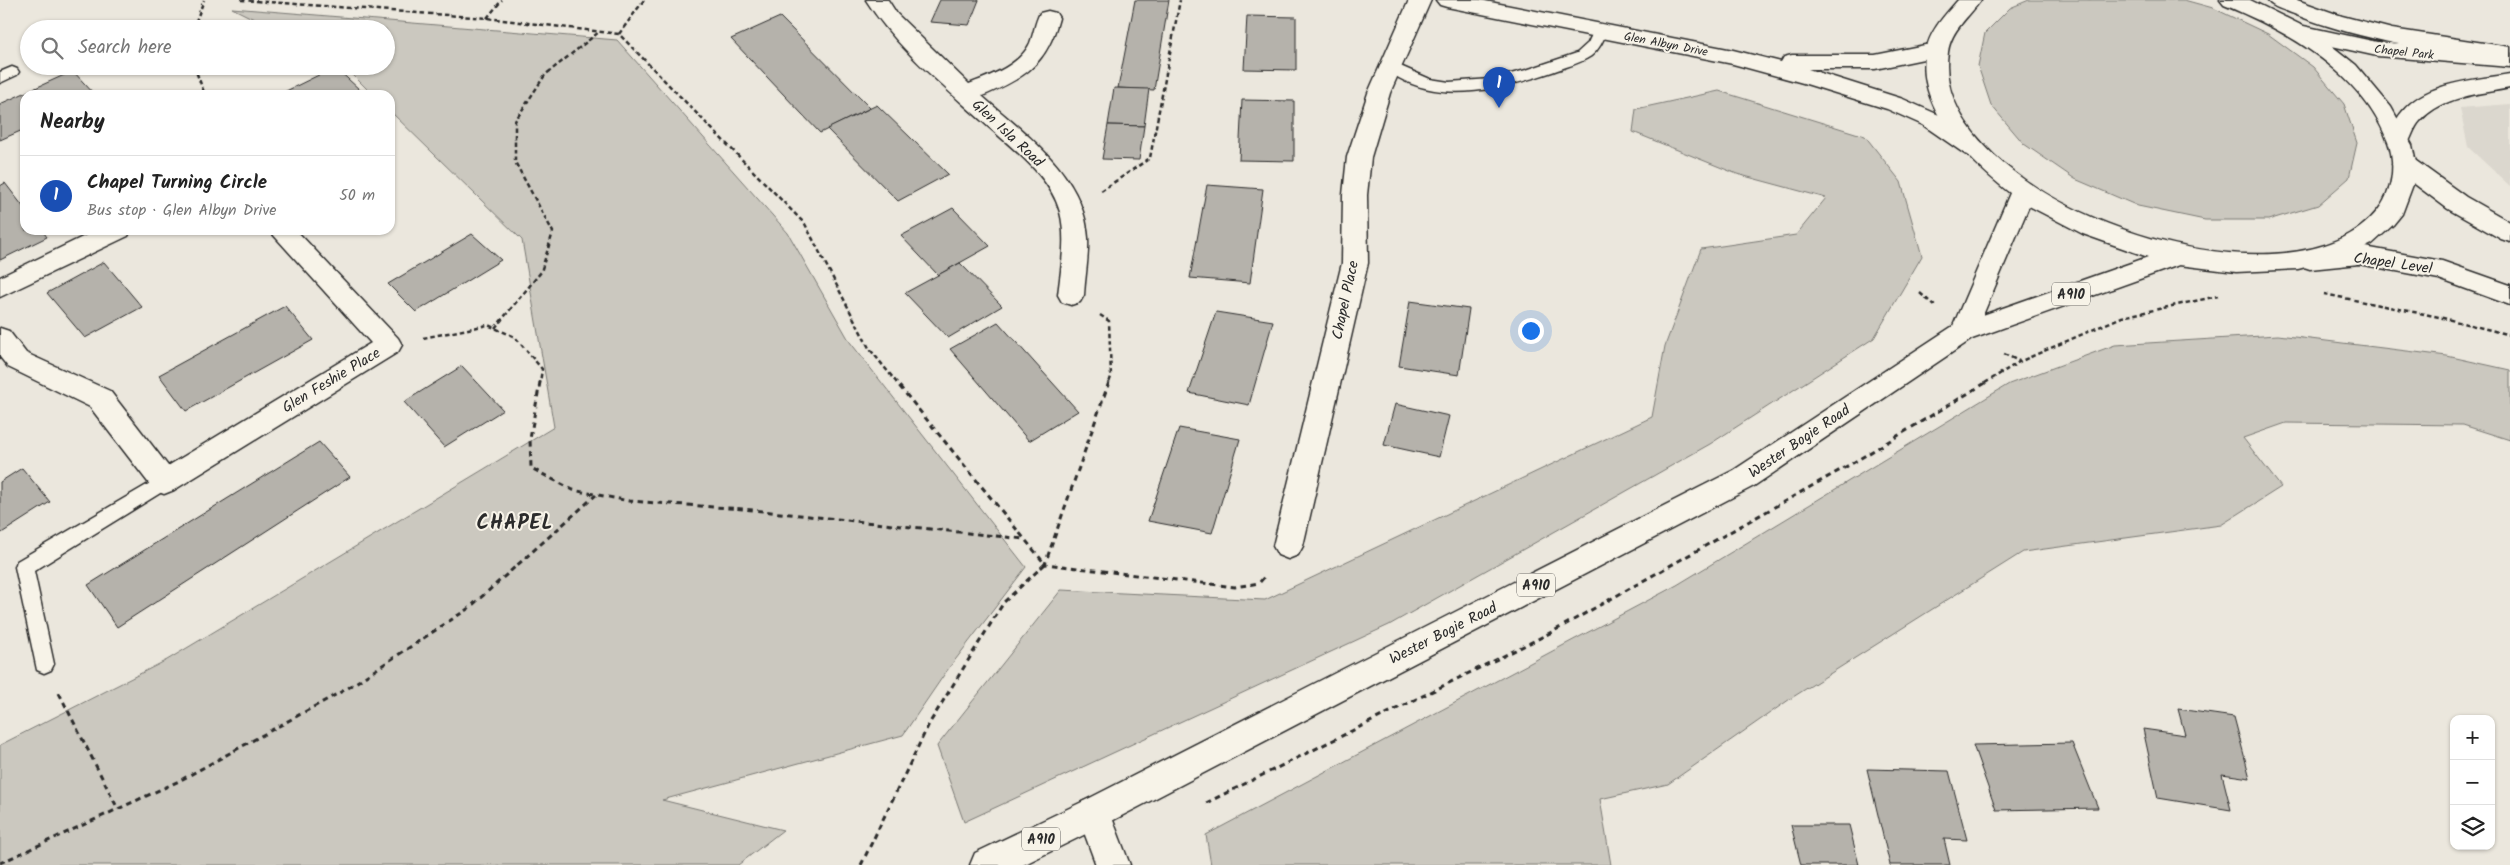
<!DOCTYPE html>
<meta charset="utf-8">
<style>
:root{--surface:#fff;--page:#f6f6f6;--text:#222;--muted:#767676;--line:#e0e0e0;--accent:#d1495b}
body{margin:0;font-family:Kalam,sans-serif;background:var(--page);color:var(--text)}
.controls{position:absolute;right:15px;bottom:15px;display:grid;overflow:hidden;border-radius:10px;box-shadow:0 1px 4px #0004}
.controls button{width:45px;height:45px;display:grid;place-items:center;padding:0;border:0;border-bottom:1px solid var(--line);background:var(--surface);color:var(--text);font:25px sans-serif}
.you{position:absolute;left:1530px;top:330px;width:18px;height:18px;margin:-12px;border:4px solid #fff;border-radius:50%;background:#1a73e8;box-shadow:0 0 0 8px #1a73e833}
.badge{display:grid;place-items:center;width:32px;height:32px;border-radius:50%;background:var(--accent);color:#fff;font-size:16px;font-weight:700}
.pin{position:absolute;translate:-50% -41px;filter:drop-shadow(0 1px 2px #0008)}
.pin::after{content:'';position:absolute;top:26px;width:18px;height:15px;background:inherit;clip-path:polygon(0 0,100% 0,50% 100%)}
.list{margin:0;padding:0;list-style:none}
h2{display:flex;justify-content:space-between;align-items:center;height:65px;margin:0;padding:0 20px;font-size:21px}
h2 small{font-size:16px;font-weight:400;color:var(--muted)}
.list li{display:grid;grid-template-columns:32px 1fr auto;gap:15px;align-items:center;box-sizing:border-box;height:80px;padding:0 20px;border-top:1px solid var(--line)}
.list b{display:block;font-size:19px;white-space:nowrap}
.list p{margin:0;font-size:16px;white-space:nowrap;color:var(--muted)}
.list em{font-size:16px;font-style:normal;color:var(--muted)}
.icon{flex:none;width:28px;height:28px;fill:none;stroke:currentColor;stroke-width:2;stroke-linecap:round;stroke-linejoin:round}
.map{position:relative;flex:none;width:2510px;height:865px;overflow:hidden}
.search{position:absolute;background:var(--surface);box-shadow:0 1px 4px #0004;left:20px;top:20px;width:375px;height:55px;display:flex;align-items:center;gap:12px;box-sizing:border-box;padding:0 18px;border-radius:28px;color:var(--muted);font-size:19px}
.panel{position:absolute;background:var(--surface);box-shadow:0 1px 4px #0004;left:20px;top:90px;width:375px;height:145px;border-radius:15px}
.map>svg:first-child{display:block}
</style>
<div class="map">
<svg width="2510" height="865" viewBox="0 0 2510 865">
<rect width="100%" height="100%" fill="#ebe7dd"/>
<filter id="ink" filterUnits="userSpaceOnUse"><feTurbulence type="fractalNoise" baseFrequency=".02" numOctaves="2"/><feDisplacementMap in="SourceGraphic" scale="10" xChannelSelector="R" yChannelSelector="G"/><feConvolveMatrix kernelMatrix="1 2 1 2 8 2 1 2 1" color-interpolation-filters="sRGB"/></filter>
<g filter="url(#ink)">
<polygon fill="#dbd7ce" points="2510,104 2510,186 2468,147 2460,108"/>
<g fill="#cbc8bf" stroke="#7b7a75">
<polygon points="2029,0 2184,0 2213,8 2268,34 2313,67 2344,104 2357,143 2349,178 2318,205 2268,220 2205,220 2138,206 2075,179 2024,144 1991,105 1978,66 1985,33 2010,8"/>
<polygon points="232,8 617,40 788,233 850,342 1026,567 946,672 903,735 662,800 783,830 738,865 0,865 0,745 167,660 554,427 522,240 390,111 390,95 373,95 344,66 386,66 386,29 274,29"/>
<polygon points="1719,91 1865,136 1901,182 1922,256 1874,338 1710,444 1389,625 964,822 937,746 1061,590 1265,600 1652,417 1665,346 1701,249 1796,235 1826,198 1737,174 1633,132 1636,109"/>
<polygon points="2278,335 2447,356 2510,370 2510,440 2463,425 2286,423 2243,438 2281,487 2221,525 2023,552 1793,697 1668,784 1600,799 1611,865 1211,865 1206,835 1677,585 2009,384 2115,345"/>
</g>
<g fill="#b5b2ab" stroke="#2b2b2b">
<polygon points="940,0 979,0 969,25 930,22"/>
<polygon points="1135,0 1169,0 1154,90 1118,88"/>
<polygon points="1247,16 1296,17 1296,70 1244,69"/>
<polygon points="780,17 870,108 820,133 731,39"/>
<polygon points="335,67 360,90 350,95 278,95"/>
<polygon points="73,71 95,95 25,95 25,129 0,140 0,104"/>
<polygon points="1114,88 1149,89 1144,126 1108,125"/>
<polygon points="1242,100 1294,101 1294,161 1239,160"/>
<polygon points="877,105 948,174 898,201 827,129"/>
<polygon points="1108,125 1144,126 1139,160 1102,159"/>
<polygon points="5,183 25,209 25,230 42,230 47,237 0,260 0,186"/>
<polygon points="1207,185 1263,189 1250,283 1190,278"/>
<polygon points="953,208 990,246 938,275 901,236"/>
<polygon points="472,234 501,260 416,312 388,284"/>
<polygon points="104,262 142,307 85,338 47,293"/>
<polygon points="960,263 1002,306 948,338 905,293"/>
<polygon points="1410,301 1469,309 1459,375 1399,366"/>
<polygon points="285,306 313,340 186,411 159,375"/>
<polygon points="1216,312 1273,321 1249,405 1189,393"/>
<polygon points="998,322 1078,411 1029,441 950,349"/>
<polygon points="462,366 503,410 444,447 404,402"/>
<polygon points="1395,404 1449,416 1439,457 1384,445"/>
<polygon points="1179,428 1240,439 1212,533 1148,521"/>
<polygon points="319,442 350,477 117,627 88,585"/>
<polygon points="22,468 50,502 0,534 0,482"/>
<polygon points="2178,709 2234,717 2250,778 2222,774 2231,810 2158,798 2143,729 2185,735"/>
<polygon points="2072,743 2098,808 1996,810 1973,745"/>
<polygon points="1867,769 1949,771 1967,840 1944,839 1950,865 1890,865"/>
<polygon points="1791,825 1849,825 1859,865 1801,865"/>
</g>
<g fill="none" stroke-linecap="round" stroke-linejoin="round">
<g stroke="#2b2b2b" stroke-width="3">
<g id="service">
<path d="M 1600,27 L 1607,31 C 1603,41 1599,50 1591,56 C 1579,64 1565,67 1552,72 C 1504,88 1446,104 1399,78 C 1394,75 1387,72 1384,67 L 1391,62 L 1430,79 L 1449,82 L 1491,79 L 1526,70 L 1577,53 L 1588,43 L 1595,28 Z"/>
<polygon points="12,67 17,69 19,72 17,75 0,83 0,72"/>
<polygon points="164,475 170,477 173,482 170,487 34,571 54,664 51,670 44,673 37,670 15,567 17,561"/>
</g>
</g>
<g stroke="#2b2b2b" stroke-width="3">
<g id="minor">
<path d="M 866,0 L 888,0 L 897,14 L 969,84 C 990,76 1020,65 1030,43 C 1034,33 1035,22 1040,13 L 1048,11 L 1056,13 L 1059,18 C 1047,64 1025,78 982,96 C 1026,135 1084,174 1088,238 C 1089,256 1085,277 1084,295 L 1080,302 L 1071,305 L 1062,302 L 1058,295 C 1061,268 1067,239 1060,212 C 1050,174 1009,146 982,121 C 941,84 895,46 866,0 Z"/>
<polygon points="1409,0 1431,0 1390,93 1371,157 1367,195 1368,263 1303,546 1298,555 1288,559 1278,555 1273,546 1342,263 1343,195 1347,157 1368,93"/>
<polygon points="1436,0 1480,0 1733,50 1781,62 1784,57 1792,55 1875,55 1935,43 1943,45 1946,50 1943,55 1875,69 1808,69 1903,99 1939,115 1981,142 1985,148 1981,154 1973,156 1965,154 1923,125 1887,109 1803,83 1733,64 1447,7 1440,5"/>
<polygon points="2299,25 2377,42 2510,53 2510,67 2377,56 2291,37 2288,32 2291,27"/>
<path d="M 2510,74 L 2510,88 C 2479,94 2443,96 2420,121 C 2414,127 2412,137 2407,145 L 2399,147 L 2391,145 L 2387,139 C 2392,130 2395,120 2402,112 C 2426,82 2475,80 2510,74 Z"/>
<polygon points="97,230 131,230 128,236 0,297 0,277"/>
<polygon points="269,230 296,230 398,338 402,345 398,352 174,490 164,494 154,490 90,407 8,367 0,357 0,328 9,331 26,353 110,391 168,466 371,343"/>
<polygon points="1094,797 1106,802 1130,865 1096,865 1077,813 1082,802"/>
</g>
</g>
<g stroke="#2b2b2b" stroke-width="3">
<g id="secondary">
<polygon points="2404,156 2412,158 2466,197 2510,222 2510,242 2501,239 2448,209 2396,170 2392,164 2396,158"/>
<polygon points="2359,246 2442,261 2510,285 2510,305 2439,279 2359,264 2310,269 2301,266 2298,260 2301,254"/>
</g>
</g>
<g stroke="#2b2b2b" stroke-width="3">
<g id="primary">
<path d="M 1958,0 L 1981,0 C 1969,17 1951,30 1948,52 C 1926,199 2290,324 2378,210 C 2393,191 2396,164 2388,142 C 2362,73 2288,31 2224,5 L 2220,0 L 2250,0 L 2313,31 L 2356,65 L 2391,107 L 2412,145 L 2416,163 L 2414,182 L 2402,214 L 2393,225 L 2372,244 L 2347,256 L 2298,269 L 2236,272 L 2179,265 L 1972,339 L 1754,486 L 1106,824 L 1023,865 L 970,865 L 975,853 L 1082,802 L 1734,470 L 1953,326 L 2010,193 C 1971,162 1914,107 1926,51 C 1930,30 1945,15 1958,0 ZM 2029,206 L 2083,234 L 2148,257 L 1983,315 Z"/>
<path d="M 2267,0 L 2297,0 L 2342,16 L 2392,29 L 2510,47 L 2510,61 C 2437,52 2362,41 2294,14 C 2285,10 2273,8 2267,0 Z"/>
</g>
</g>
<g stroke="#2b2b2b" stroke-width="2.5" stroke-dasharray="4.5 3" stroke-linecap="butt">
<polyline points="241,0 487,18 619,34 805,224 869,348 897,383"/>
<polyline points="487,18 502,0"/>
<polyline points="193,29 204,0"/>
<polyline points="619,34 644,0"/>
<polyline points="194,66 205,95"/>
<polyline points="1101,191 1150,158 1180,0"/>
<polyline points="1920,293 1936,307"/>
<polyline points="2324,294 2439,317 2510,335"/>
<polyline points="1100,315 1109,321 1111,377 1109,383"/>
<polyline points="495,328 541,272 553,232 515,162 515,121 545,75 599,32"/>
<polyline points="423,338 488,325 515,337 542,369 540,383"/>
<polyline points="2004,354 2019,361"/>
<polyline points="1985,383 2019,362 2122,317 2218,296"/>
</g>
<g stroke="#2b2b2b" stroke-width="3" stroke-dasharray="5.5 4.5" stroke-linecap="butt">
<polyline points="540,382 530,439 531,468 573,490 629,501 743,509 1024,539"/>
<polyline points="1109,382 1045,564 1235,587 1259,583 1266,575"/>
<polyline points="59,693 118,809"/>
<polyline points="1206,803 1552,632 1851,464 1987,382"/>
<polyline points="0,863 179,781 348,688 469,608 596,495"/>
<polyline points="861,865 929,724 1004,602 1045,564 896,382"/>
</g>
<use href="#service" fill="#f7f3e8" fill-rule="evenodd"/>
<use href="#minor" fill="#f7f3e8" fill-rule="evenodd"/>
<use href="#secondary" fill="#f7f3e8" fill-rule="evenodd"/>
<use href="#primary" fill="#f7f3e8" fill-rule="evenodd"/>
</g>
</g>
<g text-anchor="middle" stroke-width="4" stroke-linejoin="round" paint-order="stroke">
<g font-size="12" fill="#2b2b2b" stroke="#f7f3e8">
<text transform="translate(1666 44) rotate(11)" y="4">Glen Albyn Drive</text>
<text transform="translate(2404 52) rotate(6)" y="4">Chapel Park</text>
</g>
<g fill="#f7f3e8" stroke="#686764" stroke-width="1">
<rect x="2052" y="282.5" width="38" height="23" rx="4"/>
<rect x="1517" y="573.5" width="38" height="23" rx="4"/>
<rect x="1022" y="827.5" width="38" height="23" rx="4"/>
</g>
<g font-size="14" font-weight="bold" fill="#2b2b2b">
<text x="2071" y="299">A910</text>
<text x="1536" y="590">A910</text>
<text x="1041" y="844">A910</text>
</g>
<g font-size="15" fill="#2b2b2b" stroke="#f7f3e8">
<text transform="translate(1008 133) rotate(43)" y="5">Glen Isla Road</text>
<text transform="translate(2393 263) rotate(8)" y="5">Chapel Level</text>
<text transform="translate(1345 300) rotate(-78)" y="5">Chapel Place</text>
<text transform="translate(331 380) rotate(-31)" y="5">Glen Feshie Place</text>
<text transform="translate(1799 441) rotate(-34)" y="5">Wester Bogie Road</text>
<text transform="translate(1443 633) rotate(-27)" y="5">Wester Bogie Road</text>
</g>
<g font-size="20" font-weight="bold" letter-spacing="1" fill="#2b2b2b" stroke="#f7f3e8">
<text x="515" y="529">CHAPEL</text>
</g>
</g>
</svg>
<div class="controls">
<button>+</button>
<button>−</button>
<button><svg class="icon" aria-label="layers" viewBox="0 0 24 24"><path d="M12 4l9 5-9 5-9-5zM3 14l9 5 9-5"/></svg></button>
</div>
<div class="you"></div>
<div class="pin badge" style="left:1499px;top:108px;background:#1a4fb4">1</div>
<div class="search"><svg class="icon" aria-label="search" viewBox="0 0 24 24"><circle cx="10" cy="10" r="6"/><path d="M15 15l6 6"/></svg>Search here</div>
<section class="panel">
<h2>Nearby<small></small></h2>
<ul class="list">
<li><span class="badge" style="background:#1a4fb4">1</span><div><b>Chapel Turning Circle</b><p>Bus stop · Glen Albyn Drive</p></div><em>50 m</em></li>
</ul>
</section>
</div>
